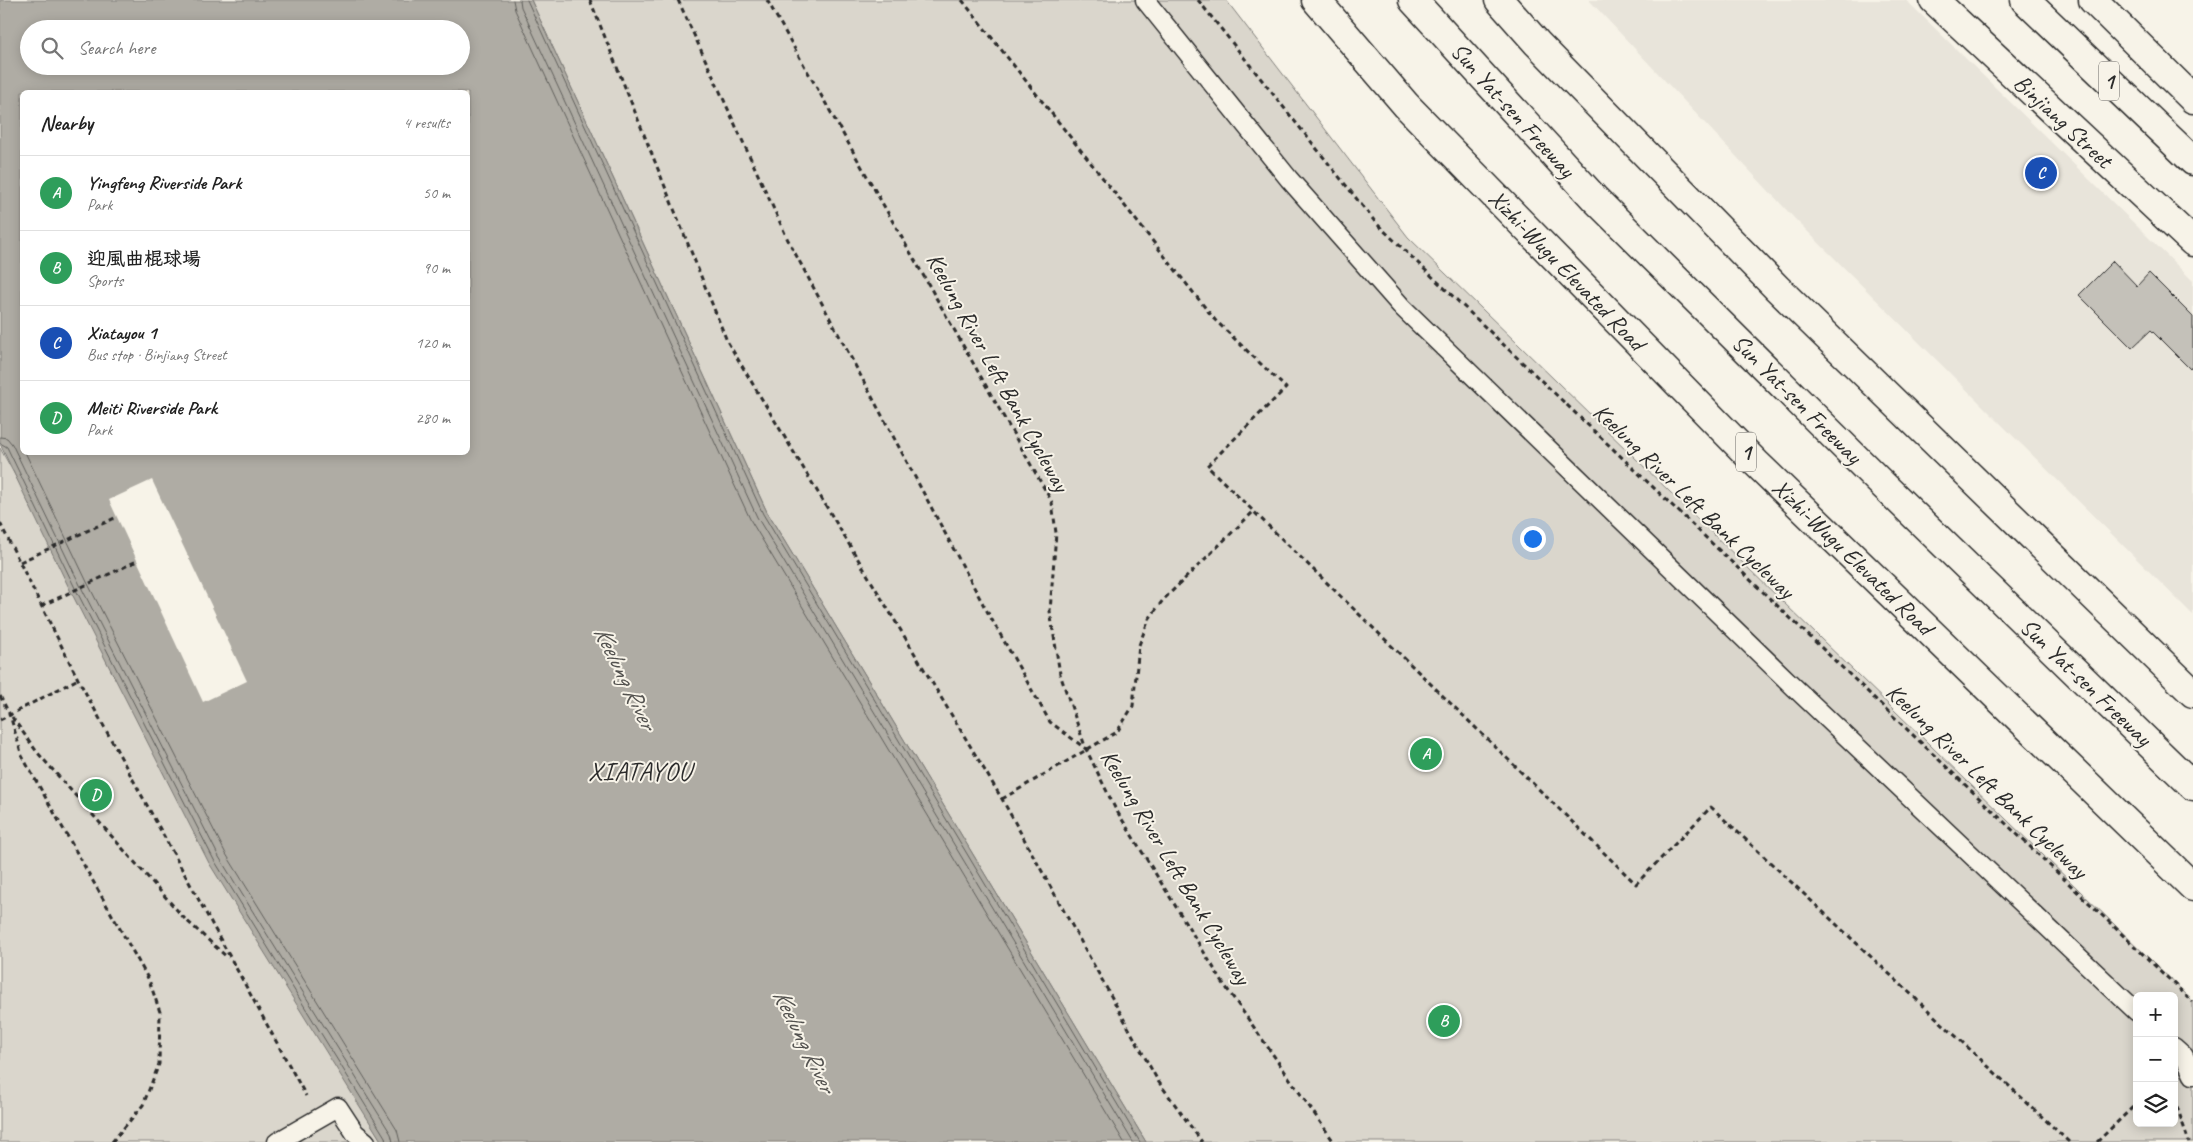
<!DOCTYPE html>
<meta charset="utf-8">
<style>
:root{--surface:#fff;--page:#f6f6f6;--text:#222;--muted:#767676;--line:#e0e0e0;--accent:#b45309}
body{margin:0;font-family:Caveat,"LXGW WenKai TC",sans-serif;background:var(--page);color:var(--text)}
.controls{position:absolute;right:15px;bottom:15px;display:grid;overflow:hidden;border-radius:8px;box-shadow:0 2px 12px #0003}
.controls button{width:45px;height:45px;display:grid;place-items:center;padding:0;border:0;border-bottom:1px solid var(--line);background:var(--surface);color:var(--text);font:25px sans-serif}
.you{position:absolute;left:1532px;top:538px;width:18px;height:18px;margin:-12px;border:4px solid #fff;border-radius:50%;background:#1a73e8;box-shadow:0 0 0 8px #1a73e833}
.badge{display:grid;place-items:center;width:32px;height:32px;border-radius:50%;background:var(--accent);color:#fff;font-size:16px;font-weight:700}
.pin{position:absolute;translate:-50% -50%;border:2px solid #fff;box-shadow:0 1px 5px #0006}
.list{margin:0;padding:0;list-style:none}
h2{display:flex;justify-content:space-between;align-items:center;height:65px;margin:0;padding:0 20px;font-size:21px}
h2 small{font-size:16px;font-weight:400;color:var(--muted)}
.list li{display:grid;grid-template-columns:32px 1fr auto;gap:15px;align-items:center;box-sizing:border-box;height:75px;padding:0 20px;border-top:1px solid var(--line)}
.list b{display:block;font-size:19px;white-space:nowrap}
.list p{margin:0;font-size:16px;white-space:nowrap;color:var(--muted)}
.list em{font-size:16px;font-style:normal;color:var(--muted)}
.icon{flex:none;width:28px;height:28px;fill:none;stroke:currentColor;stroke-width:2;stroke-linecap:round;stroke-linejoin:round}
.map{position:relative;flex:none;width:2193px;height:1142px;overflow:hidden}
.search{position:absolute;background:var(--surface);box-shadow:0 2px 12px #0003;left:20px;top:20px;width:450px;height:55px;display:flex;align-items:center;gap:12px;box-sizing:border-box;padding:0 18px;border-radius:28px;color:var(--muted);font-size:19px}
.panel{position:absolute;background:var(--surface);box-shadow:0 2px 12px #0003;left:20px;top:90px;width:450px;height:365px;border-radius:8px}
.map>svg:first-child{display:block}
</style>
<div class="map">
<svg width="2193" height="1142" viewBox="0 0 2193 1142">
<rect width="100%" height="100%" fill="#f7f3e8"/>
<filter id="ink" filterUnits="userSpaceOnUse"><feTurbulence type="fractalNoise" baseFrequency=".02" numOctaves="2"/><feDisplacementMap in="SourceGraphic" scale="10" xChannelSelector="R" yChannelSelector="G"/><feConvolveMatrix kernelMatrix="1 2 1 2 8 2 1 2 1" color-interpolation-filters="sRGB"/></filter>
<g filter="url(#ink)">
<polygon fill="#e8e4da" points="1589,0 1906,0 2193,281 2193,615 1796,220"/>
<g fill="#dad6cc" stroke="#82807c" fill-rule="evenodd">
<path d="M 531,0 L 1226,0 L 1408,237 L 2193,1001 L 2193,1142 L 1146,1142 L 767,512 ZM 2137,996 L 2174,996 L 2174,1123 L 2137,1123 Z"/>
<polygon points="0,448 384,1142 0,1142"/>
</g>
<path fill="#afaca4" stroke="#7a7874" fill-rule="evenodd" d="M 0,0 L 531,0 L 767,512 L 1146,1142 L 382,1142 L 209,863 L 70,590 L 0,444 ZM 29,29 L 461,29 L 461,66 L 29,66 ZM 22,92 L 468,92 L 468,452 L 22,452 Z"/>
<polygon fill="#f7f3e8" points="152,480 247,681 203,702 109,500"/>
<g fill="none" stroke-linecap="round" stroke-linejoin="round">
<g stroke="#605f5b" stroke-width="1">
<polyline points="513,0 515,10 751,521 1124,1142"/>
<polyline points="520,0 521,7 757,517 1133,1142"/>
<polyline points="527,0 763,514 1140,1142"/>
<polyline points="0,437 7,438 12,444 80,585 219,857 391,1134 393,1142"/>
<polyline points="0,443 7,447 75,588 214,860 385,1137 386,1142"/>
<polyline points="25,452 87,582 226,854 397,1130 400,1142"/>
</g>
</g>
<polygon fill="#c4c1b9" stroke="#2b2b2b" points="2113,261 2137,286 2149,273 2193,317 2193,365 2190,369 2151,330 2132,348 2079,295"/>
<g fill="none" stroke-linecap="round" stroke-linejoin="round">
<g stroke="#2b2b2b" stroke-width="21">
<g id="lane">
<polyline points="1145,0 1289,179 1402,307 1794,687 2137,1012"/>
<polyline points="2174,1047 2184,1056 2193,1075"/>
<polyline points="277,1142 338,1107 355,1133 366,1142"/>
</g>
</g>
<g stroke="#2b2b2b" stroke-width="31">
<g id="secondary">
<polyline points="1934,0 2193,242"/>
<polyline points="2093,0 2193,99"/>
</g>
</g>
<g stroke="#2b2b2b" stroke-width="31">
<g id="highway">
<polyline points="1316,0 1406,105 1756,463 2193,887"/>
<polyline points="1413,0 1594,198 1877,479 2193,786"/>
<polyline points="1499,0 1537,43 1777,288 2193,693"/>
<polyline points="2025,0 2193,161"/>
</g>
</g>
<g stroke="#2b2b2b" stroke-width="3" stroke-dasharray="5 4" stroke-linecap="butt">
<polyline points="590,0 727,341 1002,799 1158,1081 1202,1142"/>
<polyline points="678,0 788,240 983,604 1050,722 1086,749"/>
<polyline points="767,0 1052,502 1056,533 1050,611 1060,674 1086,749 1115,808 1223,983 1334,1142"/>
<polyline points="962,0 1215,320 1286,388 1207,466 1636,884 1711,807 2069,1142"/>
<polyline points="1198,0 1376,223 2193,1002"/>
<polyline points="0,523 78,679 306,1096"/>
<polyline points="20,562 117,517"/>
<polyline points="41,606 137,561"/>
<polyline points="0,696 10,715 22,756 149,980 160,1012 159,1064 143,1105 112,1142"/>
<polyline points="12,717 37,752 185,919 228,958"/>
<polyline points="0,720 78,679"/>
<polyline points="1002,799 1117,732 1133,706 1139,645 1149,619 1163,600 1253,512"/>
<polyline points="2174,1098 2189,1142"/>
<polyline points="2097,1142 2137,1103"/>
</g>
<use href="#lane" stroke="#f7f3e8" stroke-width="18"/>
<use href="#secondary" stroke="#f7f3e8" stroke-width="28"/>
<use href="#highway" stroke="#f7f3e8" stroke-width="28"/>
</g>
</g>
<g text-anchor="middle" stroke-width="4" stroke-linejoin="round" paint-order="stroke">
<g fill="#f7f3e8" stroke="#686764" stroke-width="1">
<rect x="2099" y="61.5" width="20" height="39" rx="4"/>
<rect x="1736" y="432.5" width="20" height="39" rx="4"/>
</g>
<g font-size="22" font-weight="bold" fill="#2b2b2b">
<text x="2109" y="89">1</text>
<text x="1746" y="460">1</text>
</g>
<g font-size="24" fill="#2b2b2b" stroke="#f7f3e8">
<text transform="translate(1513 110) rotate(48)" y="8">Sun Yat-sen Freeway</text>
<text transform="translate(2063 121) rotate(43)" y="8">Binjiang Street</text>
<text transform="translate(1567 270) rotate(46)" y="8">Xizhi-Wugu Elevated Road</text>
<text transform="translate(998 372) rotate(61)" y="8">Keelung River Left Bank Cycleway</text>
<text transform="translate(1797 399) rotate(45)" y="8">Sun Yat-sen Freeway</text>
<text transform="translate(1694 501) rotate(44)" y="8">Keelung River Left Bank Cycleway</text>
<text transform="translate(1853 557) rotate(44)" y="8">Xizhi-Wugu Elevated Road</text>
<text transform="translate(2086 682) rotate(44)" y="8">Sun Yat-sen Freeway</text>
<text transform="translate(1987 781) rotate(44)" y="8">Keelung River Left Bank Cycleway</text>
<text transform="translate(1176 867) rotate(59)" y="8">Keelung River Left Bank Cycleway</text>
</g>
<g font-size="25" font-style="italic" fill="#53524f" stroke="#f7f3e8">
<text transform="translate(626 677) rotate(64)" y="9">Keelung River</text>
<text transform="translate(805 1040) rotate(64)" y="9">Keelung River</text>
</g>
<g font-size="26" letter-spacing="1" fill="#2b2b2b" stroke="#f7f3e8">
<text x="640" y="780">XIATAYOU</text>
</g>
</g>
</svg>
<div class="controls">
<button>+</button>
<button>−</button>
<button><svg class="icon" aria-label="layers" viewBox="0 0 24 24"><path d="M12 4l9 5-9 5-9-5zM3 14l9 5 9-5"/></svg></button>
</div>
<div class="you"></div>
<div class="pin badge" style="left:1426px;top:754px;background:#2e9e5b">A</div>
<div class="pin badge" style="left:1444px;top:1021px;background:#2e9e5b">B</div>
<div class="pin badge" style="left:2041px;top:173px;background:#1a4fb4">C</div>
<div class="pin badge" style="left:96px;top:795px;background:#2e9e5b">D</div>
<div class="search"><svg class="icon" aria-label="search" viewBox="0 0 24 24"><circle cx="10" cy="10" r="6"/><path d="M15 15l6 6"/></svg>Search here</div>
<section class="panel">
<h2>Nearby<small>4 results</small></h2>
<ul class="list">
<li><span class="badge" style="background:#2e9e5b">A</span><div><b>Yingfeng Riverside Park</b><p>Park</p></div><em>50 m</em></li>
<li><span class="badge" style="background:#2e9e5b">B</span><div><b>迎風曲棍球場</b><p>Sports</p></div><em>90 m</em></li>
<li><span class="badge" style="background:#1a4fb4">C</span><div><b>Xiatayou 1</b><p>Bus stop · Binjiang Street</p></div><em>120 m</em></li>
<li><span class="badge" style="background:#2e9e5b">D</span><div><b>Meiti Riverside Park</b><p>Park</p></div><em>280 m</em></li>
</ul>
</section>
</div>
